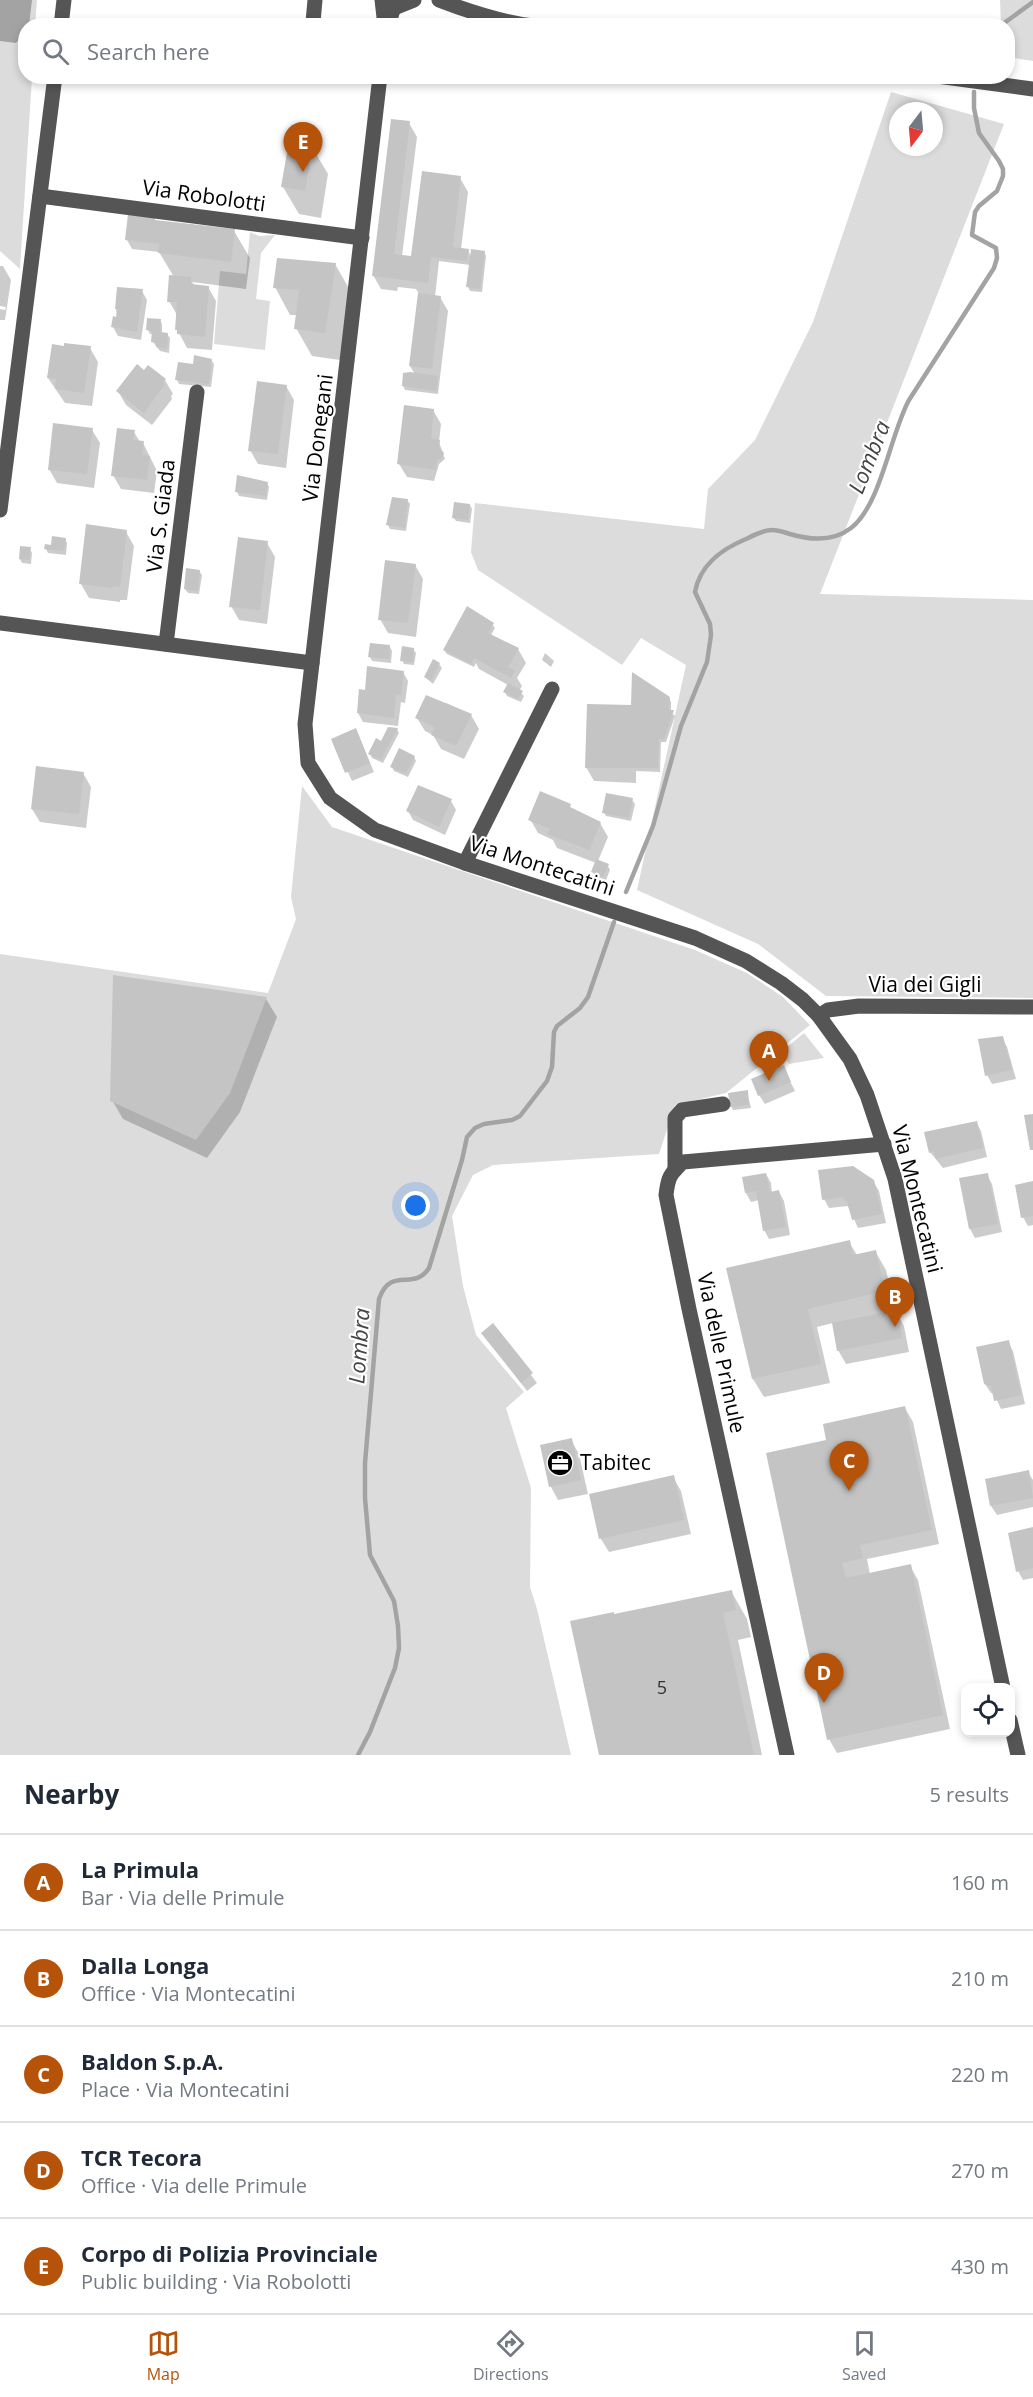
<!DOCTYPE html>
<meta charset="utf-8">
<style>
:root{--surface:#fff;--page:#f6f6f7;--text:#1f2937;--muted:#747a83;--line:#e0e1e3;--accent:#b45309}
body{margin:0;font-family:"Open Sans",sans-serif;background:var(--page);color:var(--text)}
.controls{position:absolute;right:18px;bottom:18px;display:grid;overflow:hidden;border-radius:12px;box-shadow:0 3px 9px #0003}
.controls button{width:54px;height:54px;display:grid;place-items:center;padding:0;border:0;border-bottom:2px solid var(--line);background:var(--surface);color:var(--text);font:30px sans-serif}
.compass{position:absolute;left:889px;top:102px;width:54px;height:54px;border-radius:50%;background:var(--surface);box-shadow:0 3px 9px #0003;rotate:196deg}
.you{position:absolute;left:416px;top:1206px;width:21px;height:21px;margin:-15px;border:4px solid #fff;border-radius:50%;background:#1a73e8;box-shadow:0 0 0 9px #1a73e833}
.badge{display:grid;place-items:center;width:39px;height:39px;border-radius:50%;background:var(--accent);color:#fff;font-size:20px;font-weight:700}
.pin{position:absolute;translate:-50% -50px;filter:drop-shadow(0 2px 3px #0008)}
.pin::after{content:'';position:absolute;top:32px;width:21px;height:18px;background:inherit;clip-path:polygon(0 0,100% 0,50% 100%)}
.list{margin:0;padding:0;list-style:none}
h2{display:flex;justify-content:space-between;align-items:center;height:78px;margin:0;padding:0 24px;font-size:26px}
h2 small{font-size:20px;font-weight:400;color:var(--muted)}
.list li{display:grid;grid-template-columns:39px 1fr auto;gap:18px;align-items:center;box-sizing:border-box;height:96px;padding:0 24px;border-top:2px solid var(--line)}
.list b{display:block;font-size:22px;white-space:nowrap}
.list p{margin:0;font-size:20px;white-space:nowrap;color:var(--muted)}
.list em{font-size:20px;font-style:normal;color:var(--muted)}
.icon{flex:none;width:33px;height:33px;fill:none;stroke:currentColor;stroke-width:2;stroke-linecap:round;stroke-linejoin:round}
.map{position:relative;flex:none;width:1033px;height:1755px;overflow:hidden}
.search{position:absolute;background:var(--surface);box-shadow:0 3px 9px #0003;left:18px;right:18px;top:18px;height:66px;display:flex;align-items:center;gap:15px;box-sizing:border-box;padding:0 21px;border-radius:24px;color:var(--muted);font-size:22px}
.sheet{height:558px;background:var(--surface)}
nav{display:flex;justify-content:space-around;align-items:center;box-sizing:border-box;height:84px;border-top:2px solid var(--line);background:var(--surface);font-size:16px;color:var(--muted)}
nav a{display:grid;justify-items:center;gap:3px}
nav .on{color:var(--accent)}
.map>svg:first-child{display:block}
</style>
<div class="map">
<svg width="1033" height="1755" viewBox="0 0 1033 1755">
<rect width="100%" height="100%" fill="#fff"/>
<g fill="#dcdcdc" fill-rule="evenodd">
<polygon points="0,0 37,0 35,25 26,26 26,76 32,77 20,269 0,251"/>
<polygon points="1000,0 1033,0 1033,61 1008,57 1008,26 1001,25"/>
<path d="M 891,92 L 1004,124 L 820,594 L 1033,600 L 1033,998 L 826,996 L 758,944 L 637,890 L 686,665 L 641,638 L 622,665 L 478,570 L 471,552 L 475,503 L 704,529 L 708,489 L 755,440 L 813,322 ZM 898,111 L 934,111 L 934,147 L 898,147 Z"/>
<polygon points="250,232 259,236 275,235 261,253 256,299 270,301 265,350 214,344 220,271 246,274"/>
<polygon points="302,786 332,827 695,950 747,973 783,997 810,1025 726,1093 675,1105 659,1154 493,1165 473,1175 452,1216 463,1286 476,1335 524,1392 506,1408 531,1488 530,1587 537,1609 571,1755 0,1755 0,954 268,993 296,919 291,897"/>
<polygon points="804,1033 824,1058 789,1064 781,1052"/>
</g>
<polygon fill="#a3a3a3" points="0,0 32,0 29,25 26,26 25,33 16,43 0,41"/>
<g fill="#0003">
<polygon points="409,123 417,137 402,256 413,257 460,178 468,192 461,249 468,250 471,257 484,252 486,256 482,292 470,291 468,287 470,265 439,261 435,297 440,297 448,311 438,394 405,390 403,386 416,376 410,366 419,294 416,289 398,287 397,291 381,289 373,275"/>
<polygon points="312,147 328,174 321,218 299,214 283,187"/>
<polygon points="154,219 156,222 234,231 250,258 246,289 192,282 195,286 208,287 216,301 212,350 187,348 177,329 177,315 169,301 174,277 159,252 132,249 127,240"/>
<polygon points="335,264 351,292 340,360 312,356 296,328 297,315 290,315 275,287"/>
<polygon points="0,266 3,266 11,280 5,320 0,320 0,309 5,310 6,307 0,306"/>
<polygon points="142,291 147,300 141,340 118,336 113,327 118,319 116,309"/>
<polygon points="160,320 162,324 162,334 167,334 170,338 169,353 160,351 153,342 154,334 150,334 148,330"/>
<polygon points="90,348 98,362 92,406 65,403 48,378"/>
<polygon points="211,360 214,364 211,387 179,384 177,380 194,365"/>
<polygon points="144,372 165,380 173,394 171,396 172,399 152,425 126,405 118,391"/>
<polygon points="286,386 294,400 286,468 258,464 250,450"/>
<polygon points="433,410 441,424 439,442 445,459 439,464 434,481 407,477 399,464"/>
<polygon points="92,430 100,443 94,488 57,483 49,469"/>
<polygon points="134,432 140,442 143,443 157,471 154,493 121,489 113,475"/>
<polygon points="267,483 269,487 267,500 239,496 237,492"/>
<polygon points="407,500 410,504 406,531 390,529 388,525"/>
<polygon points="470,505 472,509 470,523 456,521 453,517"/>
<polygon points="126,532 134,546 127,600 120,600 120,602 89,598 81,584"/>
<polygon points="65,539 67,543 66,555 48,553 46,549"/>
<polygon points="267,543 275,557 267,624 239,620 231,606"/>
<polygon points="30,549 32,553 31,564 22,563 20,559"/>
<polygon points="415,565 423,579 416,637 388,633 380,619"/>
<polygon points="199,571 202,575 199,594 188,593 185,589"/>
<polygon points="492,624 495,628 491,635 518,649 526,663 517,678 522,686 519,691 524,696 521,702 507,696 505,692 508,685 479,669 476,663 474,667 447,654 444,650"/>
<polygon points="390,647 392,651 391,663 372,661 370,657"/>
<polygon points="413,649 416,653 414,665 404,664 402,660"/>
<polygon points="545,653 554,661 551,667 542,660"/>
<polygon points="439,664 442,668 433,684 425,677"/>
<polygon points="403,672 408,681 405,703 401,702 398,726 363,722 358,713 366,692"/>
<polygon points="669,698 671,702 671,712 675,716 666,742 661,742 660,772 636,771 636,783 594,781 586,767 630,707"/>
<polygon points="446,703 471,715 479,729 464,759 441,749 433,735 425,731 417,718 445,706"/>
<polygon points="397,729 399,733 383,763 372,758 370,754"/>
<polygon points="356,730 374,772 352,781 333,740"/>
<polygon points="414,757 416,761 408,777 394,771 392,767"/>
<polygon points="83,773 91,787 86,828 40,822 32,809"/>
<polygon points="632,800 635,804 631,821 606,816 604,812"/>
<polygon points="451,801 456,810 445,835 413,820 408,811"/>
<polygon points="570,806 572,810 600,823 608,837 598,861 608,866 610,870 606,880 595,876 593,872 596,863 557,848 553,840 538,833 530,819"/>
<polygon points="266,999 277,1017 240,1112 207,1158 123,1119 112,1100"/>
<polygon points="1002,1038 1007,1047 1016,1079 992,1084 987,1075"/>
<polygon points="783,1067 795,1091 765,1104 759,1095"/>
<polygon points="747,1092 751,1108 733,1110 731,1106"/>
<polygon points="976,1122 981,1131 987,1157 943,1168 930,1152"/>
<polygon points="766,1174 771,1183 772,1193 779,1192 784,1201 790,1235 769,1239 764,1230 759,1200 751,1202 746,1193 743,1178"/>
<polygon points="987,1175 992,1184 1002,1232 975,1238 970,1229"/>
<polygon points="873,1181 879,1191 886,1223 858,1228 848,1206 829,1208 824,1199"/>
<polygon points="1033,1183 1033,1225 1028,1226 1023,1217"/>
<polygon points="849,1242 857,1255 875,1251 886,1270 895,1309 888,1311 888,1314 896,1312 904,1326 909,1352 846,1364 838,1350 833,1323 817,1327 830,1383 764,1397 753,1379 728,1270"/>
<polygon points="493,1325 537,1383 527,1391 483,1333"/>
<polygon points="1008,1342 1013,1351 1025,1404 1001,1409 994,1394 991,1393 985,1384"/>
<polygon points="905,1408 913,1422 939,1544 867,1559 870,1575 910,1566 918,1580 950,1729 837,1753 829,1739 828,1441"/>
<polygon points="571,1440 579,1454 588,1494 558,1500 551,1487"/>
<polygon points="1028,1472 1033,1480 1033,1507 997,1515 991,1506"/>
<polygon points="673,1477 681,1491 691,1534 609,1552 601,1539 591,1496"/>
<polygon points="1033,1529 1033,1578 1023,1580 1018,1571"/>
<polygon points="731,1591 747,1619 751,1637 738,1640 762,1755 600,1755 614,1616"/>
</g>
<g fill="none" stroke-linecap="round" stroke-linejoin="round">
<g stroke="#a3a3a3" stroke-width="4.5">
<polyline points="1000,26 1033,2"/>
<path d="M 626,892 L 653,826 L 681,726 L 707,662 L 711,635 L 710,624 L 695,592 C 700,564 722,549 746,539 C 754,535 763,530 772,530 C 778,530 784,532 790,534 C 810,540 833,542 851,528 C 881,505 890,435 909,400 L 994,268 L 997,258 L 996,248 L 972,235 L 975,212 L 979,206 L 997,191 L 1003,176 L 1003,169 L 999,161 L 979,133 L 974,108 L 974,92"/>
<path d="M 358,1755 L 370,1732 L 395,1668 L 399,1648 L 398,1626 L 394,1601 L 370,1555 L 365,1498 L 365,1463 L 379,1299 C 391,1265 414,1292 429,1268 L 462,1160 L 467,1137 L 475,1128 L 484,1124 L 512,1120 L 520,1116 L 547,1081 L 552,1067 L 554,1032 L 557,1026 L 580,1008 L 588,997 L 614,922"/>
</g>
</g>
<g fill="#c4c4c4">
<polygon points="391,119 410,121 394,254 411,256 422,171 461,176 453,247 469,249 467,261 431,257 428,283 372,276"/>
<polygon points="289,141 313,145 305,191 281,187"/>
<polygon points="128,214 155,217 155,220 235,229 231,262 158,253 159,244 125,240"/>
<polygon points="471,249 485,251 480,289 466,287"/>
<polygon points="277,258 336,263 325,333 294,329 299,290 273,288"/>
<polygon points="169,275 191,277 191,284 209,286 205,337 177,334 177,330 175,330 177,302 167,302"/>
<polygon points="117,287 143,289 137,332 111,327 113,316 116,317 117,309 115,309"/>
<polygon points="418,293 441,296 432,369 409,366"/>
<polygon points="147,318 161,319 160,332 168,333 167,349 156,347 156,343 151,342 152,331 146,330"/>
<polygon points="64,343 91,346 84,393 55,389 56,379 47,378 52,344 64,346"/>
<polygon points="194,355 212,359 209,384 175,380 178,362 193,364"/>
<polygon points="137,364 144,370 148,365 166,379 163,383 165,384 144,413 116,391"/>
<polygon points="410,372 438,376 436,391 402,386 403,373"/>
<polygon points="257,381 287,385 278,454 248,451"/>
<polygon points="404,405 434,409 431,438 440,440 439,447 444,453 441,459 437,460 436,470 397,464"/>
<polygon points="53,423 93,428 87,474 48,470"/>
<polygon points="117,428 135,430 133,440 144,441 142,455 150,456 147,480 111,476"/>
<polygon points="237,475 268,482 266,496 235,492"/>
<polygon points="392,497 408,499 405,528 386,525"/>
<polygon points="454,502 470,504 468,520 452,518"/>
<polygon points="86,524 127,530 120,587 113,586 113,588 79,584"/>
<polygon points="52,536 66,538 64,551 44,549 45,544 51,545"/>
<polygon points="238,537 268,541 260,610 229,607"/>
<polygon points="20,546 31,547 29,560 19,559"/>
<polygon points="385,560 416,564 408,623 378,620"/>
<polygon points="186,568 200,570 198,591 184,589"/>
<polygon points="467,606 494,623 488,633 519,648 508,667 515,671 511,678 474,658 471,664 443,650"/>
<polygon points="370,643 390,645 389,659 368,657"/>
<polygon points="402,646 414,648 413,662 400,661"/>
<polygon points="433,659 440,663 431,681 424,677"/>
<polygon points="367,666 404,671 401,695 396,694 394,718 357,713 359,689 365,690"/>
<polygon points="632,672 670,697 669,710 674,710 664,739 659,739 658,768 585,768 587,704 631,705"/>
<polygon points="508,683 523,691 518,699 503,692"/>
<polygon points="426,695 472,714 456,746 431,735 435,727 415,718"/>
<polygon points="388,727 398,728 381,760 368,754 376,738 381,741"/>
<polygon points="356,728 370,763 345,773 331,739"/>
<polygon points="399,748 415,756 406,774 390,767"/>
<polygon points="36,766 84,772 79,814 31,809"/>
<polygon points="418,785 452,799 439,827 406,811"/>
<polygon points="540,791 571,804 570,807 601,822 589,850 547,834 550,829 528,820"/>
<polygon points="606,793 633,798 629,818 602,813"/>
<polygon points="596,859 609,864 603,877 591,872"/>
<polygon points="113,975 267,997 230,1093 196,1140 110,1101"/>
<polygon points="1003,1036 1012,1070 985,1076 978,1039"/>
<polygon points="784,1065 791,1082 758,1096 751,1079"/>
<polygon points="748,1090 749,1105 730,1107 728,1093"/>
<polygon points="1033,1114 1033,1150 1030,1150 1024,1115"/>
<polygon points="977,1121 983,1148 936,1159 934,1151 929,1153 924,1132"/>
<polygon points="853,1166 874,1180 882,1214 852,1220 847,1202 842,1197 822,1200 818,1170"/>
<polygon points="766,1173 770,1192 779,1190 786,1227 763,1231 756,1191 745,1193 742,1177"/>
<polygon points="988,1173 998,1224 969,1229 959,1178"/>
<polygon points="1033,1181 1033,1216 1021,1218 1015,1185"/>
<polygon points="850,1240 853,1255 876,1250 885,1291 808,1309 821,1364 752,1379 726,1268"/>
<polygon points="897,1310 902,1338 837,1351 832,1323"/>
<polygon points="493,1323 533,1373 521,1383 481,1333"/>
<polygon points="1009,1340 1021,1395 994,1401 991,1386 984,1384 976,1347"/>
<polygon points="905,1406 932,1530 860,1545 863,1558 842,1563 846,1578 911,1564 943,1715 827,1740 766,1453 826,1440 823,1424"/>
<polygon points="572,1438 581,1480 549,1487 540,1445"/>
<polygon points="1029,1470 1033,1498 990,1506 985,1479"/>
<polygon points="674,1475 684,1520 599,1539 589,1494"/>
<polygon points="1033,1527 1033,1568 1016,1572 1008,1533"/>
<polygon points="732,1590 736,1610 723,1613 754,1755 599,1755 570,1621 614,1612 614,1614"/>
</g>
<g fill="none" stroke-linecap="round" stroke-linejoin="round">
<g stroke="#555" stroke-width="15">
<polyline points="382,0 385,26"/>
<path d="M 439,0 C 470,12 500,22 533,26"/>
<polyline points="394,8 414,0"/>
<polyline points="313,22 315,0"/>
<polyline points="61,26 64,0"/>
<polyline points="388,26 396,0"/>
<polyline points="380,76 305,724 308,763 330,798 375,830 465,863 695,938 746,961 781,983 803,1000 819,1016 850,1059 867,1095 895,1179 1003,1688"/>
<polyline points="937,76 1033,89"/>
<polyline points="40,196 362,238"/>
<polyline points="0,510 55,76"/>
<polyline points="0,623 312,663"/>
<polyline points="166,644 197,392"/>
<polyline points="465,863 552,689"/>
<polyline points="819,1016 828,1010 859,1006 1033,1007"/>
<polyline points="675,1170 675,1118 682,1110 723,1104"/>
<polyline points="1010,1720 1018,1755"/>
<path d="M 787,1755 L 689,1309 L 666,1195 C 668,1177 670,1174 683,1162 L 884,1144"/>
</g>
</g>
<defs>
<g id="office-disc" transform="scale(1.35)"><circle r="9.5" fill="#000" stroke="#fff"/><path d="M-6-3h4V-5.5h4V-3h4V5H-6ZM-1-4.5V-3h2v-1.5ZM-6 0V1H6V0Z" fill="#fff"/></g>
</defs>
<g fill-rule="evenodd">
<use href="#office-disc" x="560" y="1463"/>
</g>
<g text-anchor="middle" stroke-width="4.5" stroke-linejoin="round" paint-order="stroke">
<g font-size="18" fill="#313131">
<text x="662" y="1694">5</text>
</g>
<g font-size="21" fill="#000" stroke="#fff">
<text transform="translate(204 196) rotate(8)" y="7">Via Robolotti</text>
<text transform="translate(318 438) rotate(-83)" y="7">Via Donegani</text>
<text transform="translate(161 516) rotate(-83)" y="7">Via S. Giada</text>
<text transform="translate(542 866) rotate(18)" y="7">Via Montecatini</text>
<text x="925" y="992">Via dei Gigli</text>
<text transform="translate(917 1199) rotate(76)" y="7">Via Montecatini</text>
<text transform="translate(721 1353) rotate(78)" y="7">Via delle Primule</text>
</g>
<g font-size="21" fill="#000" stroke="#fff" text-anchor="start">
<text x="580" y="1470">Tabitec</text>
</g>
<g font-size="22" font-style="italic" fill="#444" stroke="#fff">
<text transform="translate(869 457) rotate(-68)" y="8">Lombra</text>
<text transform="translate(359 1346) rotate(-86)" y="8">Lombra</text>
</g>
</g>
</svg>
<div class="controls">
<button><svg class="icon" aria-label="locate" viewBox="0 0 24 24"><circle cx="12" cy="12" r="6"/><path d="M12 2v4M12 18v4M2 12h4M18 12h4"/></svg></button>
</div>
<svg class="compass" viewBox="-18 -18 36 36"><path d="M0-13l5 13h-10z" fill="#e53935"/><path d="M0 13l5-13h-10z" fill="#747a83"/></svg>
<div class="you"></div>
<div class="pin badge" style="left:769px;top:1081px">A</div>
<div class="pin badge" style="left:895px;top:1327px">B</div>
<div class="pin badge" style="left:849px;top:1491px">C</div>
<div class="pin badge" style="left:824px;top:1703px">D</div>
<div class="pin badge" style="left:303px;top:172px">E</div>
<div class="search"><svg class="icon" aria-label="search" viewBox="0 0 24 24"><circle cx="10" cy="10" r="6"/><path d="M15 15l6 6"/></svg>Search here</div>
</div>
<section class="sheet">
<h2>Nearby<small>5 results</small></h2>
<ul class="list">
<li><span class="badge">A</span><div><b>La Primula</b><p>Bar · Via delle Primule</p></div><em>160 m</em></li>
<li><span class="badge">B</span><div><b>Dalla Longa</b><p>Office · Via Montecatini</p></div><em>210 m</em></li>
<li><span class="badge">C</span><div><b>Baldon S.p.A.</b><p>Place · Via Montecatini</p></div><em>220 m</em></li>
<li><span class="badge">D</span><div><b>TCR Tecora</b><p>Office · Via delle Primule</p></div><em>270 m</em></li>
<li><span class="badge">E</span><div><b>Corpo di Polizia Provinciale</b><p>Public building · Via Robolotti</p></div><em>430 m</em></li>
</ul>
</section>
<nav>
<a class="on"><svg class="icon" aria-label="map" viewBox="0 0 24 24"><path d="M3 6l6-2 6 2 6-2v14l-6 2-6-2-6 2zM9 4v14M15 6v14"/></svg>Map</a>
<a><svg class="icon" aria-label="directions" viewBox="0 0 24 24"><path d="M12 3l9 9-9 9-9-9zM9 14v-3h6M13 9l2 2-2 2"/></svg>Directions</a>
<a><svg class="icon" aria-label="saved" viewBox="0 0 24 24"><path d="M7 4h10v16l-5-4-5 4z"/></svg>Saved</a>
</nav>
